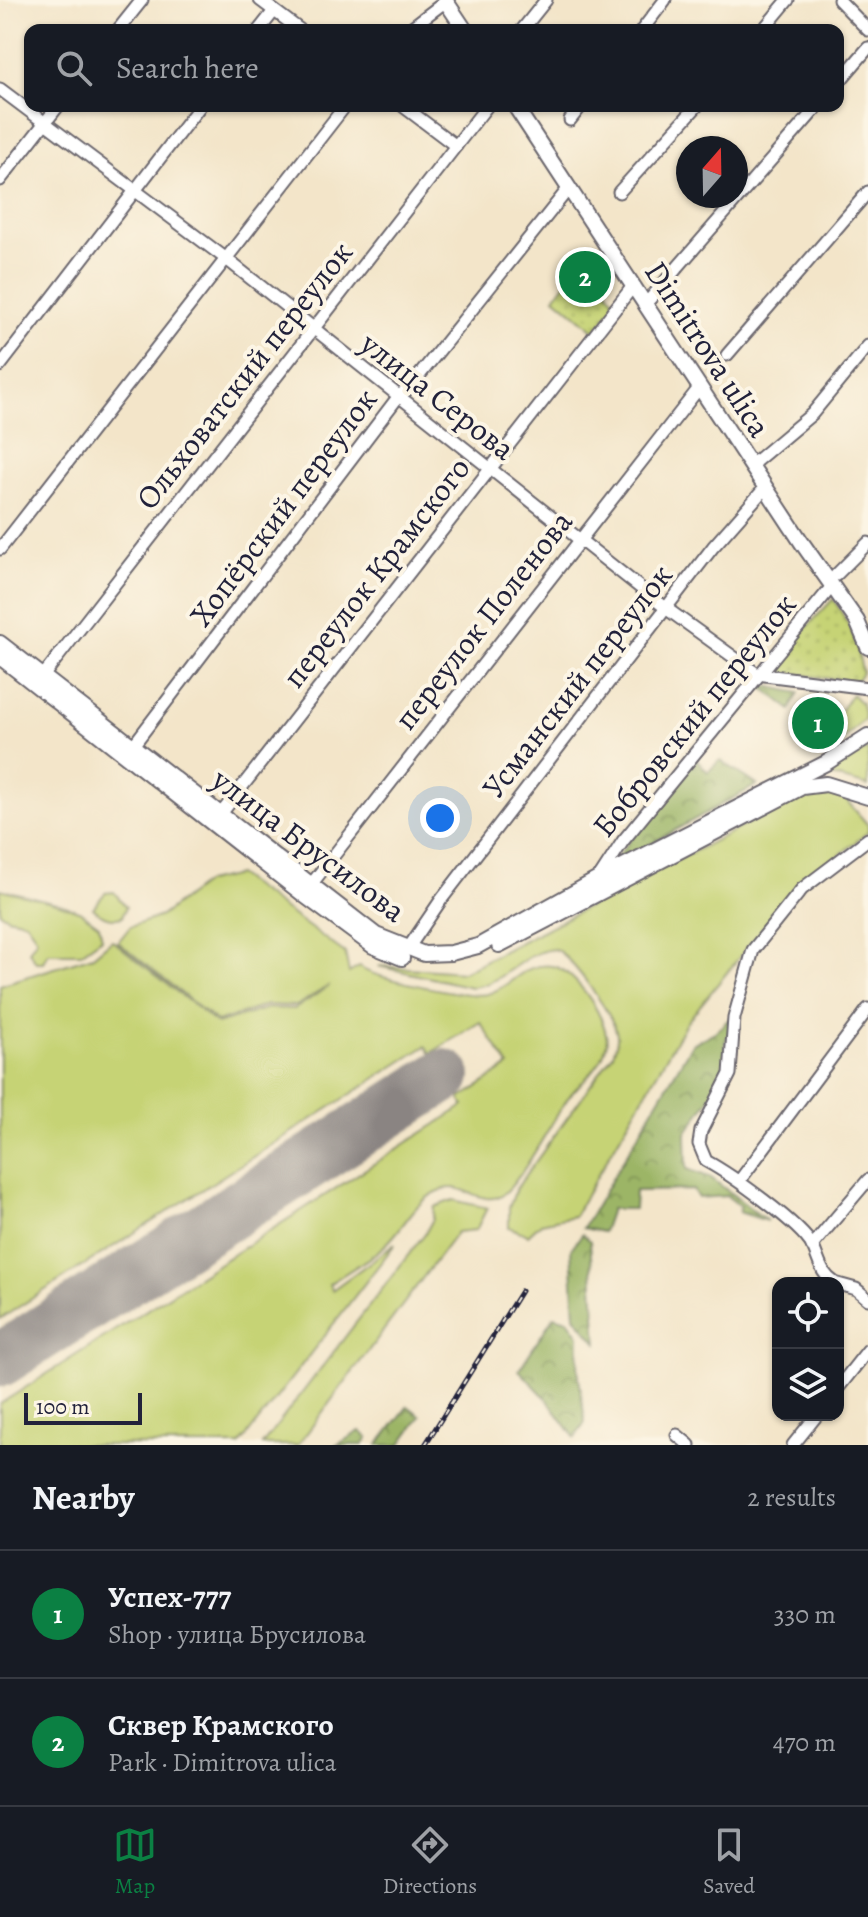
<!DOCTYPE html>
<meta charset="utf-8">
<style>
:root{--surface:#171b24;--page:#242831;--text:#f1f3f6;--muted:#9ea1a6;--line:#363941;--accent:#0b8043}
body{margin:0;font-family:Alegreya,serif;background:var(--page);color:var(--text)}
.controls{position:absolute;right:24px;bottom:24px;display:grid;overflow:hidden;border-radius:16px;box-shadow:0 2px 6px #0004}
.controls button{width:72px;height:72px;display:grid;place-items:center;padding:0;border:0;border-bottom:2px solid var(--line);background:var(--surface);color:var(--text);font:40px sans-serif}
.compass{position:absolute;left:676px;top:136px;width:72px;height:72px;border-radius:50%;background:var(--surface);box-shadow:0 2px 6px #0004;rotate:20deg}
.scale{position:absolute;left:24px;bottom:20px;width:118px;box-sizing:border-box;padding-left:8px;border:4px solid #22223b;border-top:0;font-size:22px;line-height:28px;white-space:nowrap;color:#22223b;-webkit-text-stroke:6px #fcf5e5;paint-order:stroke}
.you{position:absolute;left:440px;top:818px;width:28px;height:28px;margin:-20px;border:6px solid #fff;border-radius:50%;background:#1a73e8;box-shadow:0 0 0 12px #1a73e833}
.badge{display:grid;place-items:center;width:52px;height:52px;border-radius:50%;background:var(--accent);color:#fff;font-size:26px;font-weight:700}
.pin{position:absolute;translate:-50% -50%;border:4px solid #fff;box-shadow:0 2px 8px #0006}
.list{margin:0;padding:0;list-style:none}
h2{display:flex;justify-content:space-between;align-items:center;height:104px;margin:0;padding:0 32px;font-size:34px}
h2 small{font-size:26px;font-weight:400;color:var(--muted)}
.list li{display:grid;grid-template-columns:52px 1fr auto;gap:24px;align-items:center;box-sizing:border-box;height:128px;padding:0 32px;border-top:2px solid var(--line)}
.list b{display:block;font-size:30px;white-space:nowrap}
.list p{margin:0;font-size:26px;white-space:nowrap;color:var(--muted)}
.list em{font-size:26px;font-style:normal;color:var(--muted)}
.icon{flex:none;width:44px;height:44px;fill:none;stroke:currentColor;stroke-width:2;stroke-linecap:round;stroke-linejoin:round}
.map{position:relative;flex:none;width:868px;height:1445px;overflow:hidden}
.search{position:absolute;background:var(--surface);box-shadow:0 2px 6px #0004;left:24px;right:24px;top:24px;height:88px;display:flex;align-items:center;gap:20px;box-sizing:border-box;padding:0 28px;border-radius:16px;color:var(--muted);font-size:30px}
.sheet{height:360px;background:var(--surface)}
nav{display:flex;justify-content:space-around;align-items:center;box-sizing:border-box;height:112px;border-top:2px solid var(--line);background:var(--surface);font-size:22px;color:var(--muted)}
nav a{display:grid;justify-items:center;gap:4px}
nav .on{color:var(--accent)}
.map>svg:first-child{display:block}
</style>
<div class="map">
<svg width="868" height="1445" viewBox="0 0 868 1445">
<defs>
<pattern id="forest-crowns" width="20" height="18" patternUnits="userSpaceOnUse" patternTransform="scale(2)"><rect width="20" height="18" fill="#9cb566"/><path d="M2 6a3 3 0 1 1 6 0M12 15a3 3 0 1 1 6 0" fill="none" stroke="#7f9355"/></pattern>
<pattern id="park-dots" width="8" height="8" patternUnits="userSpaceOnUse" patternTransform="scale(2)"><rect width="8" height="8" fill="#c6d375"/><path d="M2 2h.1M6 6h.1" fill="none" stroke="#aab566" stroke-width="1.8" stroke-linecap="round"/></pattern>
</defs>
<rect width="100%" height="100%" fill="#fcf5e5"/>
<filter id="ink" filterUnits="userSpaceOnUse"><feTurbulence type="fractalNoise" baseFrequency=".0125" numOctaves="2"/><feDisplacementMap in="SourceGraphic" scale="16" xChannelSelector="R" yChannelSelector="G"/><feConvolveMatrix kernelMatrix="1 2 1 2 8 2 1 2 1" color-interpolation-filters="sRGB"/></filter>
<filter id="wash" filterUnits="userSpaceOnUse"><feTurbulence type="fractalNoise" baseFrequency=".006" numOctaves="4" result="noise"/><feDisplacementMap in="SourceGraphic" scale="32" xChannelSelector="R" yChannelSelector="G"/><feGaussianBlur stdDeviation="1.8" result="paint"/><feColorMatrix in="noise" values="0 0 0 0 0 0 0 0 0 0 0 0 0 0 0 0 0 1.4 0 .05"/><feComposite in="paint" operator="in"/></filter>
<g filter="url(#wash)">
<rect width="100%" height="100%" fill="#f3e5c9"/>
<g fill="#c6d375" stroke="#747a58" stroke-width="2">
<polygon points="852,694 862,704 865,719 835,747 815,756 802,734 800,722 811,732 827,729"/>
<polygon points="868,749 868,786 827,775 825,772 830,769"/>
<path d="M 826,790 L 840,793 L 868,825 L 868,832 L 789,896 L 686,1023 L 574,1216 L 541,1223 L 528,1235 L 509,1227 L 509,1208 L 516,1189 L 613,1054 C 615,1047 618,1042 617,1035 C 614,1016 572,958 555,949 C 521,951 504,985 471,987 L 378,966 L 463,972 L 806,793 Z"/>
<path d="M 237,875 L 345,953 L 349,973 L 359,967 C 373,978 469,998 487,994 C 511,988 524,961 552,966 C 575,969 612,1024 606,1046 C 601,1068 585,1078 571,1094 C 554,1116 521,1182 503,1194 C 484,1208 464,1183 445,1189 C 419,1196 409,1219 393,1237 C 377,1256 349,1270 329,1284 L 332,1290 L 395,1244 L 240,1445 L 0,1445 L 0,1404 L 464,1106 L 460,1099 L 509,1066 L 480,1022 L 431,1053 L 426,1046 L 0,1319 L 0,985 L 93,956 L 112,940 L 217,1024 L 268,1008 L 295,1009 L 330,985 L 296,1006 L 267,1005 L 217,1022 L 118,942 L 130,927 L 161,916 L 206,882 Z"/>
<polygon points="0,889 60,904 81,912 99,925 102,938 81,953 48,953 43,962 36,962 29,951 37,938 25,921 7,917 0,912"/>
<path d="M 114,892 L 126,907 L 122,917 C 111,920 101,916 93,908 L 105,893 Z"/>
<polygon points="453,1200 487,1208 476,1230 457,1232 298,1445 262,1445 426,1232 433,1219 434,1207"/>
</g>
<g fill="url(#forest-crowns)" stroke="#5f6c50" stroke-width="2">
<polygon points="758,684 799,693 791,710"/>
<polygon points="694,757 708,772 720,760 757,785 610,866"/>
<polygon points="729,1019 732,1027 725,1042 727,1073 686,1133 687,1169 711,1178 767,1221 739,1212 740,1206 727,1196 698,1198 693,1190 635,1191 634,1209 611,1209 603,1232 583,1228 692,1044 717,1031"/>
<polygon points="582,1234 590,1241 597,1343 575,1316 571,1249"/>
<polygon points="554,1316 568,1320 579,1335 578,1369 585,1422 575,1438 546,1398 519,1370"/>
<polygon points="408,1406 421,1416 400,1445 378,1445"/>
<polygon points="360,1431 368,1438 363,1445 337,1445"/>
</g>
<g fill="url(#park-dots)" stroke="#747a58" stroke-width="2">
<polygon points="586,257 616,303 595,331 555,297"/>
<path d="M 833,599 C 850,624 858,642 862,673 L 855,682 L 773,671 L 771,666 Z"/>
</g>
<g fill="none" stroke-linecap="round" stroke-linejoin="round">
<polyline stroke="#8a8482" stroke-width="54" points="0,1360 444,1076"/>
</g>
</g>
<g filter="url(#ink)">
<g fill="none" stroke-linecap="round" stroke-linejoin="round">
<g stroke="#6b666d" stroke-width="15">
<g id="minor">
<polyline points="260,0 300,30"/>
<polyline points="839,0 868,30"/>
<polyline points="118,30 142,0"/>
<polyline points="259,30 274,11"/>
<polyline points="408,30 446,1"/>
<polyline points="522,30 546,0"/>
<polyline points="642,30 665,0"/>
<polyline points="763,30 788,0"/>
<polyline points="838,83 868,48"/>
<polyline points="0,89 225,258 667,609 757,674 868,688"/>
<polyline points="403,106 456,146"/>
<polyline points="570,120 581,106"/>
<polyline points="0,180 58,106"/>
<polyline points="619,192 697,106"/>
<polyline points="650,299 818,106"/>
<polyline points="727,355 868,192"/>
<polyline points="0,366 200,106"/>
<polyline points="756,461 812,414 868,346"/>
<polyline points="0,549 345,106"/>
<polyline points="836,575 868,543"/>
<polyline points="43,676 487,106"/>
<polyline points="132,747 398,397 410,387 569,188"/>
<polyline points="220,815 633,286"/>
<polyline points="599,878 623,841 833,585"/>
<polyline points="310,886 699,388"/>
<polyline points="407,950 441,900 713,547 765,488"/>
<polyline points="740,1180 868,1009"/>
<polyline points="812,1246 868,1180"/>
<path d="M 835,1283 C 820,1273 820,1262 813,1247 C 801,1224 730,1174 706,1161 L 699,1144 L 701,1131 L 730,1074 L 734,1018 L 753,950 L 802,889 L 868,839"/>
<polyline points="838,1284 856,1289 868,1299"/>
<polyline points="838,1388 868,1350"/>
<polyline points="677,1435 689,1445"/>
<polyline points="793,1445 817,1415"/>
</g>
</g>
<g stroke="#6b666d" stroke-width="18">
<g id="major">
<polyline points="445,0 465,30"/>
<polyline points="515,106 802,543 857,621 868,647"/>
<polyline points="0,643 376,935 424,954 451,953 478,946 598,879 826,763 868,736"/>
<polyline points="0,657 304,895 373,946 402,958"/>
<polyline points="499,945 802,787 826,784 868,797"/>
</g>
</g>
<use href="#minor" stroke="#fff" stroke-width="11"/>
<use href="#major" stroke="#fff" stroke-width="14"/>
<g stroke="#22223b" stroke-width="5">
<polyline id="rail" points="425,1445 521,1291"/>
</g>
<use href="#rail" stroke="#fcf5e5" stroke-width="2" stroke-dasharray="6" stroke-linecap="butt"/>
</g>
</g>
<g text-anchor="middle" stroke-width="8" stroke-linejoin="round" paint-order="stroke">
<g font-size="32" fill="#22223b" stroke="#fcf5e5">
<text transform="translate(708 349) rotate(57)" y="11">Dimitrova ulica</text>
<text transform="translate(244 375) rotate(-52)" y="11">Ольховатский переулок</text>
<text transform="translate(438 396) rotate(38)" y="11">улица Серова</text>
<text transform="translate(283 507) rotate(-53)" y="11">Хопёрский переулок</text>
<text transform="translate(376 572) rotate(-52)" y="11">переулок Крамского</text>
<text transform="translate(483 620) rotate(-52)" y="11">переулок Поленова</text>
<text transform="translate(577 681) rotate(-52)" y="11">Усманский переулок</text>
<text transform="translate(694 715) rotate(-51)" y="11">Бобровский переулок</text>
<text transform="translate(309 845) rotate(37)" y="11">улица Брусилова</text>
</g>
</g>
</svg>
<div class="controls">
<button><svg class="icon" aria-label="locate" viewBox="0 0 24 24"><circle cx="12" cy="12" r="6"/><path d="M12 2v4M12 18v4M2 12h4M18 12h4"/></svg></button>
<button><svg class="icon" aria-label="layers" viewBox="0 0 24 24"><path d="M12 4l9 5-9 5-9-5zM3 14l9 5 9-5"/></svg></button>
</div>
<svg class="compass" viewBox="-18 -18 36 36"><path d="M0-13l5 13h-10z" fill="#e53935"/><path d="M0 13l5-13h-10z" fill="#9ea1a6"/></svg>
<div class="scale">100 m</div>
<div class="you"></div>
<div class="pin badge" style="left:818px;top:723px">1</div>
<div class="pin badge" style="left:585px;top:277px">2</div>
<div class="search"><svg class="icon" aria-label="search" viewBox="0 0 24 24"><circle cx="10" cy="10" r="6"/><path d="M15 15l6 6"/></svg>Search here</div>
</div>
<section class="sheet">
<h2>Nearby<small>2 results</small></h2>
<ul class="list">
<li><span class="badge">1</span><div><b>Успех-777</b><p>Shop · улица Брусилова</p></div><em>330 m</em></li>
<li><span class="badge">2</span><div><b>Сквер Крамского</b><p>Park · Dimitrova ulica</p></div><em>470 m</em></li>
</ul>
</section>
<nav>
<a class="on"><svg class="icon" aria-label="map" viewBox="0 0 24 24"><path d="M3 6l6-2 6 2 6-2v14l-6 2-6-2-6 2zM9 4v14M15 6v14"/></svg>Map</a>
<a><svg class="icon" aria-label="directions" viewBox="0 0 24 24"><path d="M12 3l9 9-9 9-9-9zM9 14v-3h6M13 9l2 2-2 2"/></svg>Directions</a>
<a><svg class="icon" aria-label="saved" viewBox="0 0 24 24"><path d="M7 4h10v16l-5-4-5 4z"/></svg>Saved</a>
</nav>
